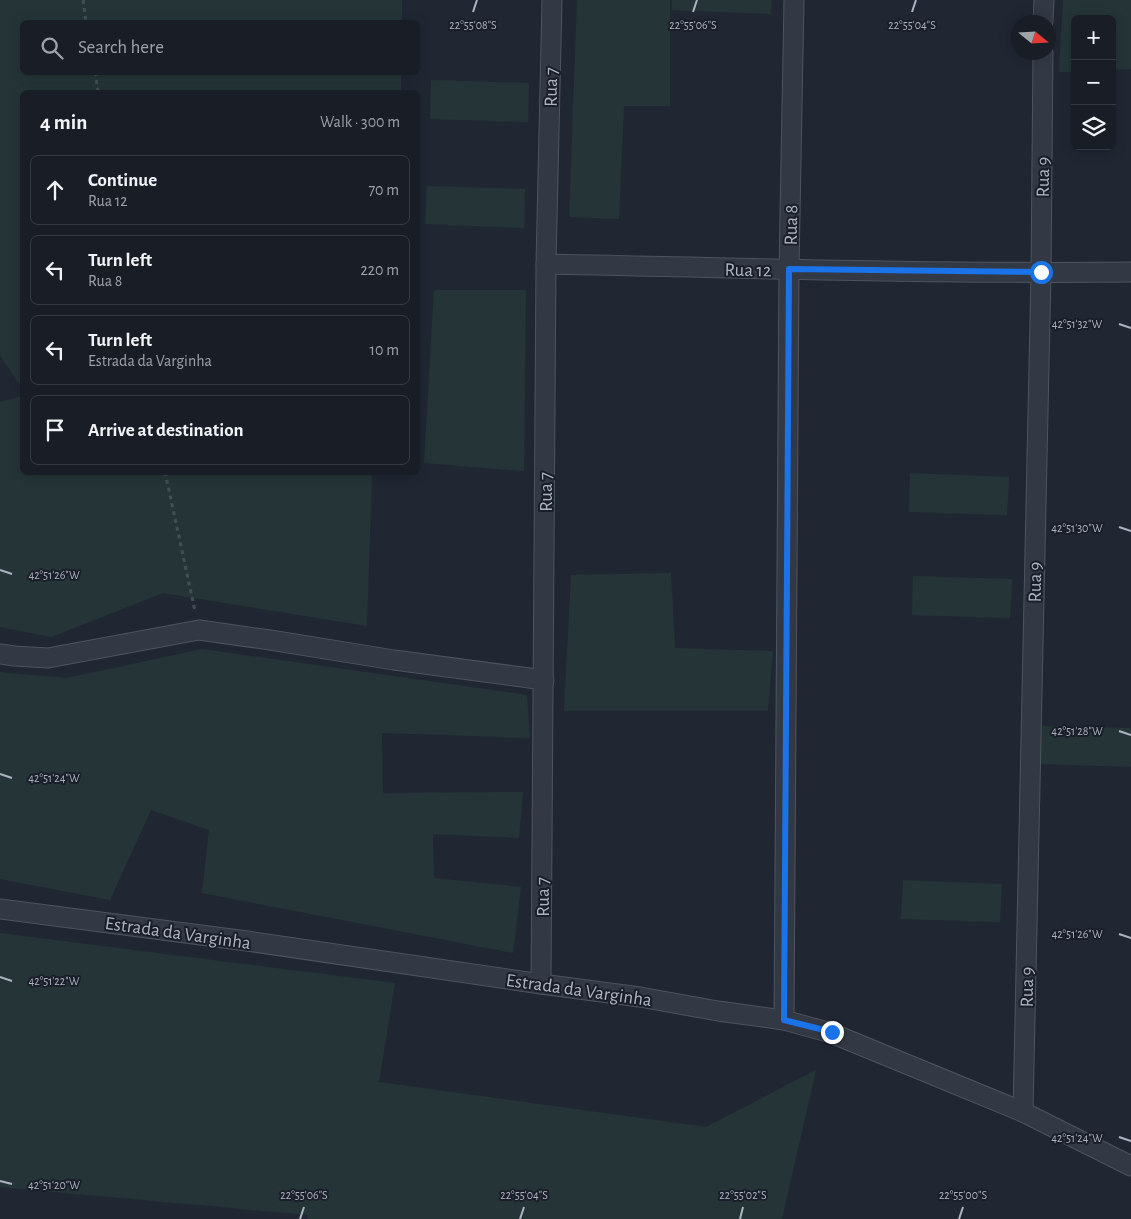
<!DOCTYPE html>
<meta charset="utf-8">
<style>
:root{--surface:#181d26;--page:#21262e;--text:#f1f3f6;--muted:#9fa2a7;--line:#363b43}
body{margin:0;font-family:"Alegreya Sans",sans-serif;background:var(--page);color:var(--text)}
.controls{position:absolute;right:15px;top:15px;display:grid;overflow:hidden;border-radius:8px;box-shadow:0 2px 12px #0003}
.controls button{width:45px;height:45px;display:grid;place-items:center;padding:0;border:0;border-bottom:1px solid var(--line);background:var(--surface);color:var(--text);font:25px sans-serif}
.compass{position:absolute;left:1011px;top:15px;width:45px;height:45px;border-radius:50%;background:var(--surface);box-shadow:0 2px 12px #0003;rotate:108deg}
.stop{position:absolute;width:15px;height:15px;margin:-11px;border:4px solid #1a73e8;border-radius:50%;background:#fff}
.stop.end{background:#1a73e8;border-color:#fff;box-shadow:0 1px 5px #0008}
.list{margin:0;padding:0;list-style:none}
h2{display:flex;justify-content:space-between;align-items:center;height:65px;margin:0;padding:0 20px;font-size:21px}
h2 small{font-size:16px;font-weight:400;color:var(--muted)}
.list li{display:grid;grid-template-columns:32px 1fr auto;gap:15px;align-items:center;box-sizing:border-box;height:70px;margin:0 10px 10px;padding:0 10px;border:1px solid var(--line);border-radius:8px}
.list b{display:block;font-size:19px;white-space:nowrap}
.list p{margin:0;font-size:16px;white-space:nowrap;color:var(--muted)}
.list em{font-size:16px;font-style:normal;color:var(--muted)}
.icon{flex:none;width:28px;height:28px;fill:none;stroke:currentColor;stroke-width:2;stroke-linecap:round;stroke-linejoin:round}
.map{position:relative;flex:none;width:1131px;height:1219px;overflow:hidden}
.search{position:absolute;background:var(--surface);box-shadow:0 2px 12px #0003;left:20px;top:20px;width:400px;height:55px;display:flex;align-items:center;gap:12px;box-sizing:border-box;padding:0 18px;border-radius:8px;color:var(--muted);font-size:19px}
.panel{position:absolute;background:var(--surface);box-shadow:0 2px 12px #0003;left:20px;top:90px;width:400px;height:385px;border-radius:8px}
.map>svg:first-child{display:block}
</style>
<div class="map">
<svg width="1131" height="1219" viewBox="0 0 1131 1219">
<rect width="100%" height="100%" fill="#202733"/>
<g fill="#253537">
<polygon points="0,0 402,0 402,22 22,22 22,72 401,73 401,92 22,92 22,388 0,355"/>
<polygon points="577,0 670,0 670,106 624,106 619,219 569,217"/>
<polygon points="672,0 771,0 771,14 672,10"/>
<polygon points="1063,0 1131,0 1131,69 1112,70 1112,19 1075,19 1075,72 1059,72"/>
<polygon points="431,80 529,83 528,122 430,119"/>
<polygon points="427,186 525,189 524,228 425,224"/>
<polygon points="434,290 526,290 524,471 424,463"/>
<polygon points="22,396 22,472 372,473 367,626 163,593 51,637 0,627 0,402"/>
<polygon points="910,473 1009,477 1007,515 909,512"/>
<polygon points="671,573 675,648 773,651 768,711 564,711 571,575"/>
<polygon points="913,576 1012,579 1010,618 912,615"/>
<polygon points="202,649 527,695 530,738 382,733 383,793 523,792 519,838 433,834 434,878 521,887 513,953 202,893 209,830 151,810 110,900 0,879 0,672 67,678"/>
<polygon points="1042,726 1131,728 1131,767 1040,764"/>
<polygon points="903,880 1002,884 1000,922 901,919"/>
<polygon points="0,933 395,983 379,1082 706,1127 816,1070 782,1219 307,1219 308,1215 0,1187"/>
</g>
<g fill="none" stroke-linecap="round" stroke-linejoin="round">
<g stroke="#4e545f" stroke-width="21">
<g id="street">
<polyline points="1043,22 1044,0"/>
<path d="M 546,264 C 741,268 936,274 1131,272"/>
<polyline points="0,654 14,656 48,658 199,630 270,640 394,660 544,680"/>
<polyline points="0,909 247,941 541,984 640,997 718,1011 784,1020 831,1033 1023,1112 1131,1166"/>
<polyline points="541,984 546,264 552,0"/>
<polyline points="784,1020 789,269 794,0"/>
<polyline points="1023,1112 1041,273 1043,52"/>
</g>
</g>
<g stroke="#425053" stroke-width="3" stroke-dasharray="4 4" stroke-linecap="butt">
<polyline points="83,0 86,22"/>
<polyline points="95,72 98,92"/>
<polyline points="165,472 195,611"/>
</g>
<use href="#street" stroke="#333944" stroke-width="19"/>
</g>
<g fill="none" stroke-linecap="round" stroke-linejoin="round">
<polyline stroke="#1a73e8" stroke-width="6" points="832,1032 784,1020 789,269 1041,272"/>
</g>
<path fill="none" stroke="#adb4c1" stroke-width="2" d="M 473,12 L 477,0M 693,12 L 697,0M 912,12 L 916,0M 1119,324 L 1131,328M 1119,527 L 1131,531M 0,570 L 12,574M 1119,731 L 1131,735M 0,774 L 12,778M 1119,934 L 1131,938M 0,977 L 12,981M 1119,1137 L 1131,1141M 0,1181 L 12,1184M 300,1219 L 304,1207M 520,1219 L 524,1207M 740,1219 L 743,1207M 959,1219 L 963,1207"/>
<g text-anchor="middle" stroke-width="4" stroke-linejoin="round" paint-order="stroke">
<g font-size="19" fill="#adb4c1" stroke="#191e28">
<text transform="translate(550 87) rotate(-89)" y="7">Rua 7</text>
<text transform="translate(1042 177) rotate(-89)" y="7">Rua 9</text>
<text transform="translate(790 225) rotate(-89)" y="7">Rua 8</text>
<text transform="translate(748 269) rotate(1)" y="7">Rua 12</text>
<text transform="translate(545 492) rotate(-90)" y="7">Rua 7</text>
<text transform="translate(1034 582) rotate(-89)" y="7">Rua 9</text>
<text transform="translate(542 897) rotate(-90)" y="7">Rua 7</text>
<text transform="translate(178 932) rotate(8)" y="7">Estrada da Varginha</text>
<text transform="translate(1026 987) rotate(-89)" y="7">Rua 9</text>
<text transform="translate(579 989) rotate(8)" y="7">Estrada da Varginha</text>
</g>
</g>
<g font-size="12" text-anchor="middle" fill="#adb4c1" stroke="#191e28" stroke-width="4" stroke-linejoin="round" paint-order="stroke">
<text x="473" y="29">22°55'08"S</text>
<text x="693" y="29">22°55'06"S</text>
<text x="912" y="29">22°55'04"S</text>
<text x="1077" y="328">42°51'32"W</text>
<text x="1077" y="532">42°51'30"W</text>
<text x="54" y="579">42°51'26"W</text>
<text x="1077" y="735">42°51'28"W</text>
<text x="54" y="782">42°51'24"W</text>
<text x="1077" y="938">42°51'26"W</text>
<text x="54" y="985">42°51'22"W</text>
<text x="1077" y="1142">42°51'24"W</text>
<text x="54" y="1189">42°51'20"W</text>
<text x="304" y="1199">22°55'06"S</text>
<text x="524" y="1199">22°55'04"S</text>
<text x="743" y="1199">22°55'02"S</text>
<text x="963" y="1199">22°55'00"S</text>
</g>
</svg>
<div class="controls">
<button>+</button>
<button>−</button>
<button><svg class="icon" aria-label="layers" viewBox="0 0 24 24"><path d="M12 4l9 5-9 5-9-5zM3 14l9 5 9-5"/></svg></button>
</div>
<svg class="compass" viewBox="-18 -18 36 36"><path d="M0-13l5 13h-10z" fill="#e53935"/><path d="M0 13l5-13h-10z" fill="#9fa2a7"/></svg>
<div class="stop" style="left:1041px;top:272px"></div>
<div class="stop end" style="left:832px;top:1032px"></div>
<div class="search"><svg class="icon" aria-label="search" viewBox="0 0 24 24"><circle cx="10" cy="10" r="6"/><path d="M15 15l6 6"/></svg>Search here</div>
<section class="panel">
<h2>4 min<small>Walk · 300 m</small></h2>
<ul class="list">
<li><svg class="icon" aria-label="ahead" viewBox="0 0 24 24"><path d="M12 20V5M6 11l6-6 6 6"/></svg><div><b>Continue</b><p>Rua 12</p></div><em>70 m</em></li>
<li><svg class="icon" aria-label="left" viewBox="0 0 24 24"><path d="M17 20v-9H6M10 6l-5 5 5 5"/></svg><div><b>Turn left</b><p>Rua 8</p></div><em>220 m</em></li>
<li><svg class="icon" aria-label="left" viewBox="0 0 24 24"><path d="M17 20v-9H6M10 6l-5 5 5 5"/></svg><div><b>Turn left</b><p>Estrada da Varginha</p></div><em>10 m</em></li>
<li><svg class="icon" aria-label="arrive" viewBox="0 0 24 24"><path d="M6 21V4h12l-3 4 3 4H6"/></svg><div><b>Arrive at destination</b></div></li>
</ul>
</section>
</div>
